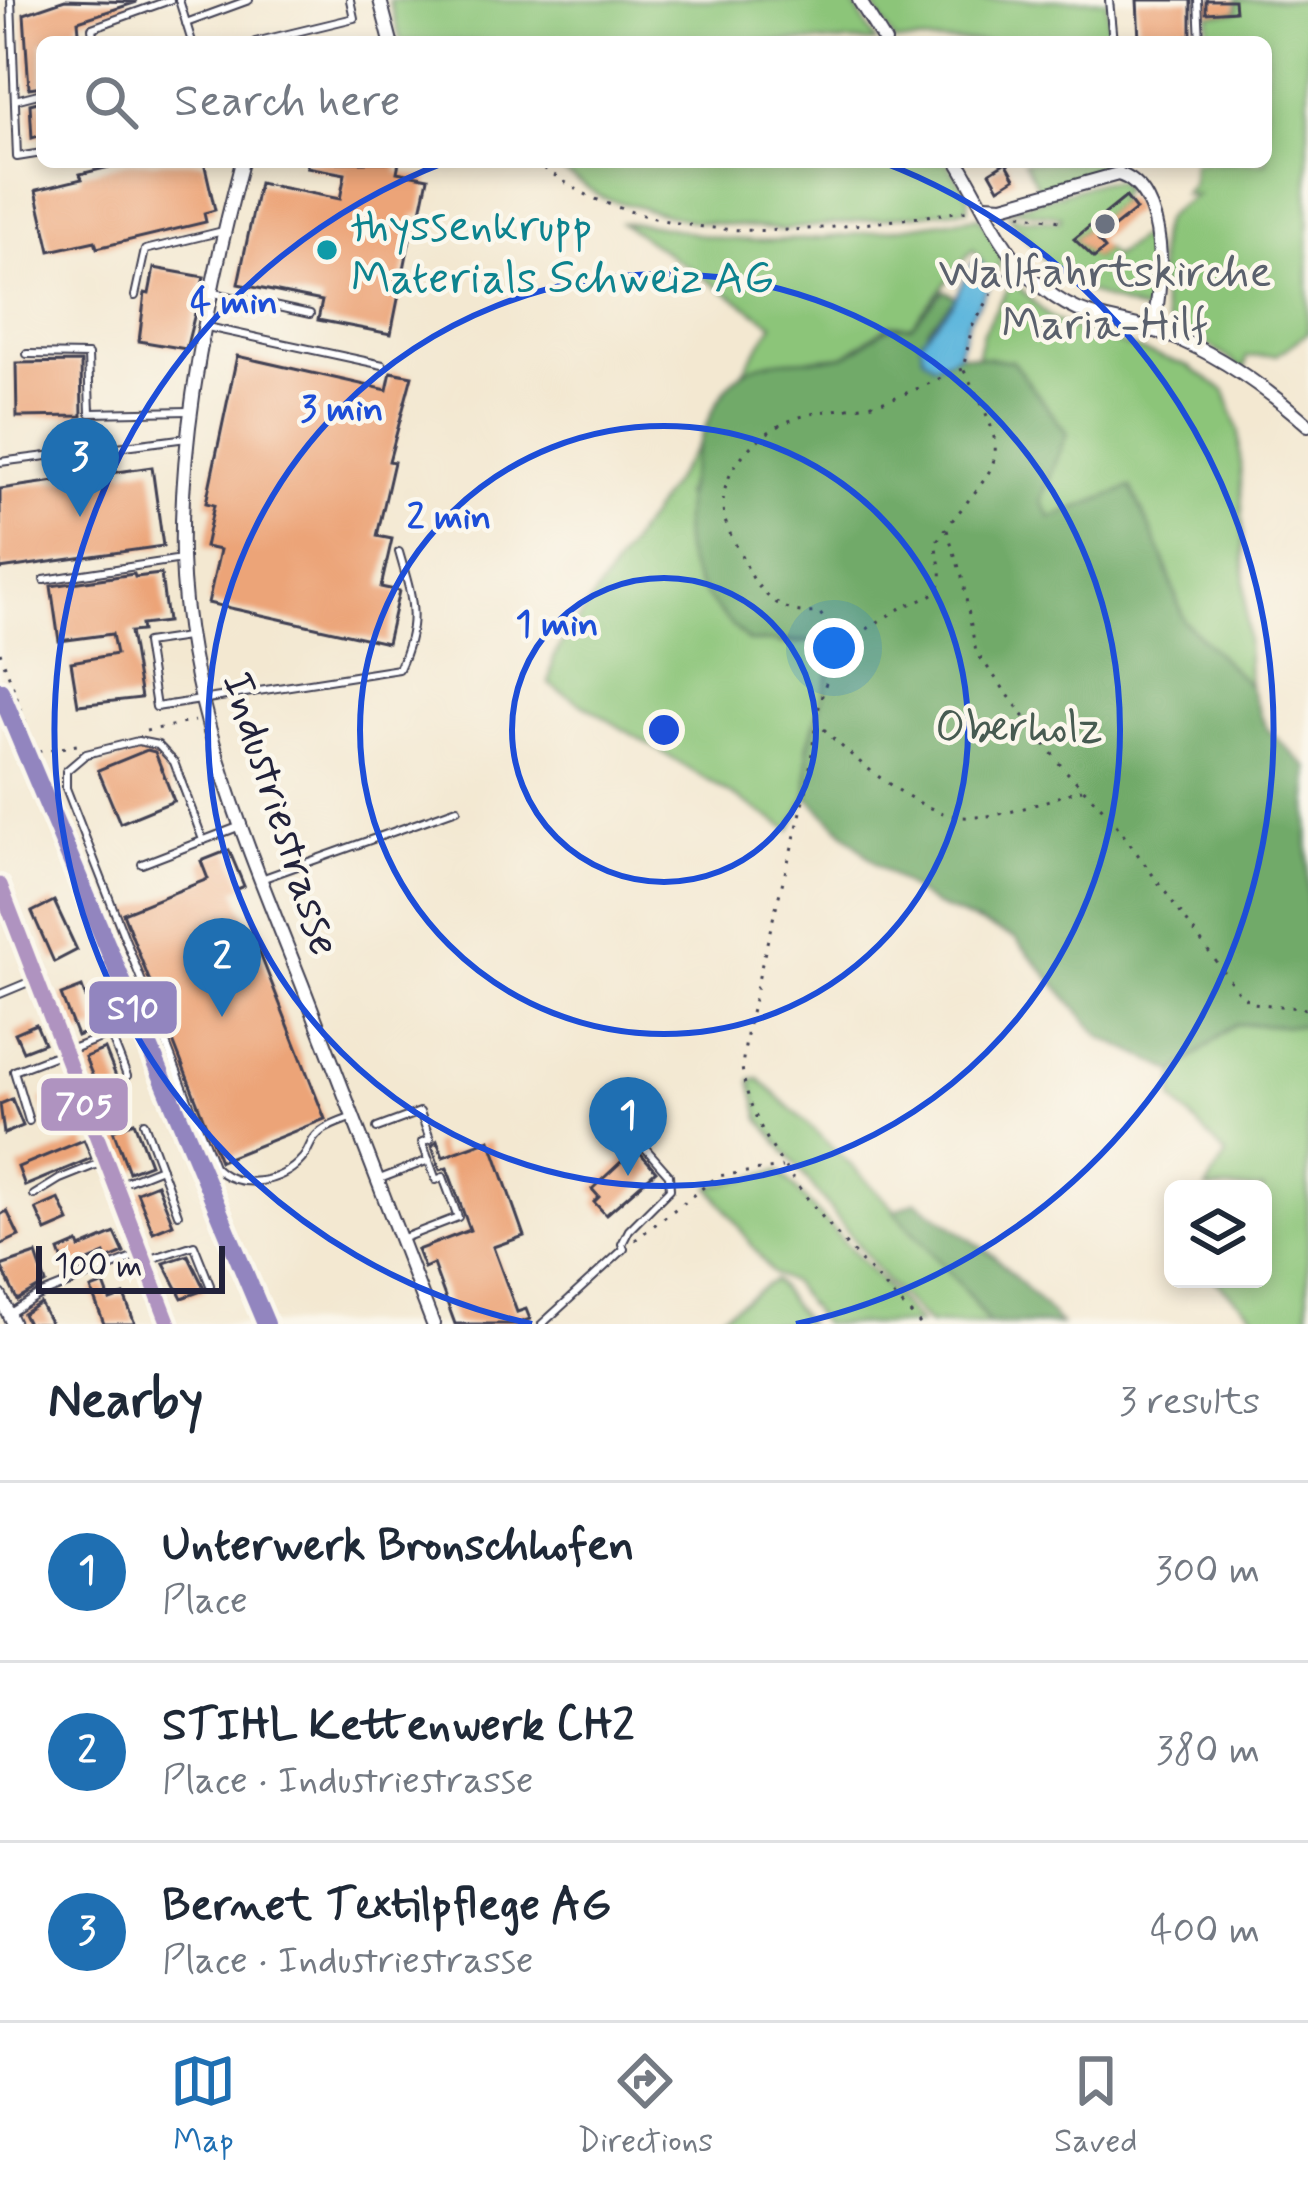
<!DOCTYPE html>
<meta charset="utf-8">
<style>
:root{--surface:#fff;--page:#f2f2f3;--text:#1f2937;--muted:#747a83;--line:#e0e1e3;--accent:#1f6fb2}
body{margin:0;font-family:Mynerve,sans-serif;background:var(--page);color:var(--text)}
.controls{position:absolute;right:36px;bottom:36px;display:grid;overflow:hidden;border-radius:18px;box-shadow:0 6px 18px #0003}
.controls button{width:108px;height:108px;display:grid;place-items:center;padding:0;border:0;border-bottom:3px solid var(--line);background:var(--surface);color:var(--text);font:60px sans-serif}
.scale{position:absolute;left:36px;bottom:30px;width:189px;box-sizing:border-box;padding-left:12px;border:6px solid #22223b;border-top:0;font-size:33px;line-height:42px;white-space:nowrap;color:#22223b;-webkit-text-stroke:9px #fbf7ec;paint-order:stroke}
.you{position:absolute;left:834px;top:648px;width:42px;height:42px;margin:-30px;border:9px solid #fff;border-radius:50%;background:#1a73e8;box-shadow:0 0 0 18px #1a73e833}
.badge{display:grid;place-items:center;width:78px;height:78px;border-radius:50%;background:var(--accent);color:#fff;font-size:39px;font-weight:700}
.pin{position:absolute;translate:-50% -99px;filter:drop-shadow(0 3px 6px #0008)}
.pin::after{content:'';position:absolute;top:63px;width:42px;height:36px;background:inherit;clip-path:polygon(0 0,100% 0,50% 100%)}
.list{margin:0;padding:0;list-style:none}
h2{display:flex;justify-content:space-between;align-items:center;height:156px;margin:0;padding:0 48px;font-size:51px}
h2 small{font-size:39px;font-weight:400;color:var(--muted)}
.list li{display:grid;grid-template-columns:78px 1fr auto;gap:36px;align-items:center;box-sizing:border-box;height:180px;padding:0 48px;border-top:3px solid var(--line)}
.list b{display:block;font-size:45px;white-space:nowrap}
.list p{margin:0;font-size:39px;white-space:nowrap;color:var(--muted)}
.list em{font-size:39px;font-style:normal;color:var(--muted)}
.icon{flex:none;width:66px;height:66px;fill:none;stroke:currentColor;stroke-width:2;stroke-linecap:round;stroke-linejoin:round}
.map{position:relative;flex:none;width:1308px;height:1324px;overflow:hidden}
.search{position:absolute;background:var(--surface);box-shadow:0 6px 18px #0003;left:36px;right:36px;top:36px;height:132px;display:flex;align-items:center;gap:30px;box-sizing:border-box;padding:0 42px;border-radius:18px;color:var(--muted);font-size:45px}
.sheet{height:696px;background:var(--surface)}
nav{display:flex;justify-content:space-around;align-items:center;box-sizing:border-box;height:168px;border-top:3px solid var(--line);background:var(--surface);font-size:33px;color:var(--muted)}
nav a{display:grid;justify-items:center;gap:6px}
nav .on{color:var(--accent)}
.map>svg:first-child{display:block}
</style>
<div class="map">
<svg width="1308" height="1324" viewBox="0 0 1308 1324">
<rect width="100%" height="100%" fill="#fbf7ec"/>
<filter id="ink" filterUnits="userSpaceOnUse"><feTurbulence type="fractalNoise" baseFrequency=".00833" numOctaves="2"/><feDisplacementMap in="SourceGraphic" scale="24" xChannelSelector="R" yChannelSelector="G"/><feConvolveMatrix kernelMatrix="1 2 1 2 8 2 1 2 1" color-interpolation-filters="sRGB"/></filter>
<filter id="wash" filterUnits="userSpaceOnUse"><feTurbulence type="fractalNoise" baseFrequency=".004" numOctaves="4" result="noise"/><feDisplacementMap in="SourceGraphic" scale="48" xChannelSelector="R" yChannelSelector="G"/><feGaussianBlur stdDeviation="2.7" result="paint"/><feColorMatrix in="noise" values="0 0 0 0 0 0 0 0 0 0 0 0 0 0 0 0 0 1.4 0 .05"/><feComposite in="paint" operator="in"/></filter>
<g filter="url(#wash)">
<rect width="100%" height="100%" fill="#f3e8d1"/>
<g fill="#8cc579" stroke="#57745a" stroke-width="3">
<polygon points="389,0 851,0 876,42 401,42"/>
<polygon points="870,0 1107,0 1110,42 895,42"/>
<path d="M 1237,0 L 1308,0 L 1308,333 L 1277,355 L 1247,357 L 1245,370 L 1203,341 L 1170,328 C 1159,312 1154,238 1164,220 C 1170,210 1186,202 1196,195 L 1183,194 L 1192,184 L 1193,162 L 1266,162 L 1266,42 L 1208,42 L 1209,15 L 1237,12 Z"/>
<polygon points="549,162 947,162 969,197 968,209 781,230 692,221 603,198"/>
<polygon points="1024,162 1114,162 1111,168 1040,191"/>
<path d="M 1117,181 L 1124,189 L 1117,196 L 1120,202 L 1074,239 L 1094,258 L 1105,249 L 1114,257 L 1146,232 C 1156,255 1157,290 1147,313 C 1072,290 1055,278 1008,214 L 1021,219 L 1060,221 L 1061,216 L 1009,210 L 1099,182 Z"/>
<path d="M 979,217 L 1002,254 L 998,270 L 991,276 L 973,249 L 911,326 L 890,324 L 844,356 L 787,361 L 743,371 L 773,324 L 622,223 C 663,222 698,238 740,240 C 820,244 900,227 979,217 Z"/>
<polygon points="1012,281 1047,315 1066,326 1188,366 1225,391 1239,432 1249,685 1184,621 1162,555 1051,519 1041,501 1012,361 977,357 983,332"/>
<polygon points="705,434 684,495 779,644 828,641 831,667 808,746 807,796 790,830 549,684 554,656"/>
<polygon points="1235,1024 1308,1026 1308,1324 1264,1324 1214,1279 1263,1279 1263,1189 1206,1189 1226,1155 1173,1099 1175,1072"/>
<path d="M 759,1079 C 841,1154 925,1232 989,1324 L 929,1324 L 887,1282 L 760,1119 L 751,1080 Z"/>
<polygon points="779,1171 920,1324 822,1324 792,1283 772,1273 710,1187"/>
<polygon points="774,1280 807,1324 708,1324"/>
</g>
<g fill="#71aa69" stroke="#4a6652" stroke-width="3">
<path d="M 944,290 L 956,297 L 927,329 L 934,365 L 958,354 L 1012,361 L 1067,433 L 1041,501 L 1051,518 L 1131,487 L 1162,555 L 1184,621 L 1249,685 L 1266,728 L 1308,768 L 1308,1026 L 1235,1024 L 1175,1072 L 1101,1037 L 1015,938 L 934,905 L 876,864 L 807,796 L 808,746 L 831,667 L 828,641 L 749,642 C 725,619 699,595 688,562 C 672,516 701,405 740,374 C 764,355 809,362 839,357 C 870,351 871,323 911,326 Z"/>
<polygon points="916,1201 994,1256 1061,1324 989,1324 969,1295 894,1211"/>
</g>
<polygon fill="#60b7dd" stroke="#416c8c" stroke-width="3" points="979,261 989,272 991,283 968,321 958,354 934,365 923,356 920,341 951,305 973,262"/>
<g id="blocks">
<g fill="#eca478">
<polygon points="65,0 137,2 78,21 80,42 42,42 42,86 29,88 24,14"/>
<polygon points="1137,0 1191,0 1191,36 1139,40"/>
<polygon points="1206,0 1234,0 1235,11 1206,13"/>
<polygon points="42,101 42,135 32,138 30,104"/>
<polygon points="130,162 204,162 215,210 204,213 206,222 97,248 95,241 50,251 36,190 82,179 80,174"/>
<polygon points="307,162 399,162 397,172 428,178 420,216 415,214 391,334 318,320 322,301 238,284 259,183 340,199 345,174 307,167"/>
<polygon points="1006,162 1015,178 999,188 990,172"/>
<polygon points="1126,197 1136,210 1098,240 1105,249 1094,258 1074,239"/>
<polygon points="154,268 204,277 186,349 139,341 145,293 149,294"/>
<polygon points="237,356 387,390 391,372 412,376 389,461 394,462 377,536 392,539 381,587 399,591 387,643 208,603 220,550 205,547 214,505 206,503"/>
<polygon points="81,362 82,416 17,417 16,363"/>
<polygon points="152,467 163,546 0,569 0,489"/>
<polygon points="134,574 135,577 161,574 167,622 141,625 142,631 130,632 141,698 78,705 71,662 116,654 112,634 59,641 51,586"/>
<polygon points="147,750 155,752 174,801 120,823 98,770"/>
<polygon points="229,850 244,886 235,890 325,1119 220,1161 123,913 208,879 201,861"/>
<polygon points="54,901 77,950 54,962 32,912"/>
<polygon points="82,987 97,1028 77,1036 61,995"/>
<polygon points="36,1024 44,1043 23,1051 15,1033"/>
<polygon points="105,1049 121,1089 101,1097 85,1057"/>
<polygon points="58,1094 64,1112 49,1122 41,1100"/>
<polygon points="12,1099 23,1126 4,1134 0,1104"/>
<polygon points="134,1122 150,1164 129,1172 113,1130"/>
<polygon points="84,1140 92,1158 25,1186 18,1167"/>
<polygon points="490,1140 524,1236 493,1247 517,1312 526,1309 530,1319 516,1324 455,1324 433,1264 424,1268 417,1250 470,1230 447,1168 440,1170 432,1146 437,1141 443,1157"/>
<polygon points="636,1148 656,1171 606,1215 594,1202 599,1197 592,1189"/>
<polygon points="157,1184 173,1224 153,1232 137,1192"/>
<polygon points="59,1199 69,1221 46,1231 36,1209"/>
<polygon points="7,1211 19,1236 0,1245 0,1215"/>
<polygon points="115,1233 124,1253 107,1260 105,1254 86,1262 88,1268 68,1276 59,1251 78,1243 80,1248"/>
<polygon points="36,1254 46,1283 17,1300 1,1266"/>
<polygon points="188,1255 205,1290 182,1298 164,1263"/>
<polygon points="104,1284 110,1300 124,1295 135,1324 104,1324 91,1289"/>
<polygon points="40,1303 51,1324 28,1324 23,1314"/>
</g>
</g>
</g>
<g filter="url(#ink)">
<use href="#blocks" fill-opacity="0" stroke="#414052" stroke-width="3"/>
<g fill="none" stroke-linecap="round" stroke-linejoin="round">
<g stroke="#414052" stroke-width="10">
<g id="lane">
<polyline points="11,0 17,157 42,153"/>
<polyline points="179,0 192,42"/>
<polyline points="1109,0 1113,42"/>
<polyline points="1198,0 1200,42"/>
<polyline points="186,23 249,0"/>
<polyline points="94,42 92,28 170,0"/>
<polyline points="255,42 354,18 350,0"/>
<polyline points="15,100 42,93"/>
<polyline points="1118,174 1121,162"/>
<polyline points="214,293 310,314"/>
<polyline points="135,296 145,250 223,231"/>
<polyline points="207,327 383,365"/>
<polyline points="27,354 88,355 90,413 189,411"/>
<polyline points="0,462 187,438"/>
<polyline points="44,580 182,559"/>
<path d="M 187,637 L 146,643 L 156,707 L 399,669 C 421,621 413,601 399,552"/>
<path d="M 203,840 L 174,762 L 158,745 L 138,741 L 86,754 L 66,771 L 66,788 L 214,1166 C 237,1191 281,1184 302,1159 C 309,1152 310,1140 318,1134 C 326,1126 343,1121 353,1117"/>
<polyline points="142,864 238,827"/>
<polyline points="261,879 457,809"/>
<polyline points="94,993 127,1076"/>
<polyline points="0,994 36,979"/>
<polyline points="29,1121 14,1071 111,1034"/>
<polyline points="144,1123 178,1214"/>
<polyline points="377,1128 420,1112 430,1139 422,1142 436,1180 443,1177 458,1217 401,1239"/>
<polyline points="377,1180 429,1160"/>
<polyline points="118,1185 161,1168"/>
<polyline points="34,1195 60,1179 105,1161"/>
<polyline points="148,1260 194,1245 210,1285"/>
<polyline points="10,1313 37,1296 140,1255"/>
<polyline points="542,1324 624,1249 622,1244 629,1230 670,1189 669,1175 640,1142"/>
</g>
</g>
<g stroke="#414052" stroke-width="16">
<g id="street">
<polyline points="380,0 391,42"/>
<polyline points="859,0 885,42"/>
<path d="M 242,162 C 210,283 179,432 182,557 C 186,706 248,848 302,984 C 346,1097 389,1211 433,1324"/>
<path d="M 958,162 C 982,201 1000,248 1033,279 C 1081,325 1113,315 1168,335 C 1220,354 1267,389 1308,425"/>
<path d="M 985,205 L 1003,206 L 1118,174 C 1170,189 1164,291 1151,331"/>
<polyline points="0,885 169,1324"/>
<polyline points="0,1296 13,1324"/>
</g>
</g>
<g stroke="#414052" stroke-width="3" stroke-dasharray="3 9" stroke-linecap="butt">
<path d="M 534,162 C 555,175 576,191 598,200 C 725,251 842,226 972,210"/>
<polyline points="1020,214 1060,221"/>
<polyline points="947,530 962,577 976,652 1062,767 1109,815 1239,993 1252,1003 1308,1009"/>
<path d="M 844,645 L 819,612 C 786,617 760,596 747,567 C 740,551 727,532 724,516 C 716,469 761,428 803,416 C 827,409 853,409 877,403 C 907,395 934,380 963,369"/>
<polyline points="0,652 37,752 83,744"/>
<path d="M 816,720 C 842,752 921,816 963,817 C 1003,819 1044,801 1082,789"/>
<polyline points="146,731 195,721"/>
<polyline points="635,1240 718,1176 782,1167"/>
<path d="M 920,1324 C 861,1260 749,1153 742,1066 C 755,976 782,888 804,800 C 816,751 811,704 837,659 C 849,638 880,620 901,608 C 913,601 933,600 939,586 C 946,572 935,557 936,542 C 997,458 1019,469 963,369 L 972,327 L 1006,270"/>
</g>
<use href="#lane" stroke="#fff" stroke-width="6"/>
<use href="#street" stroke="#fff" stroke-width="12"/>
<g stroke="#fbf7ec" stroke-width="24">
<polyline id="bus-1" points="0,885 169,1324"/>
</g>
<use href="#bus-1" stroke="#af93c0" stroke-width="15"/>
<g stroke="#fbf7ec" stroke-width="27">
<polyline id="rail-1" points="0,691 266,1324"/>
</g>
<use href="#rail-1" stroke="#9285bf" stroke-width="18"/>
</g>
</g>
<g fill="none" stroke="#1d4ed8" stroke-width="6">
<circle cx="664" cy="730" r="152"/>
<circle cx="664" cy="730" r="304"/>
<circle cx="664" cy="730" r="456"/>
<path d="M532 1324A608 608 0 0 1 446 162M882 162A608 608 0 0 1 796 1324"/>
</g>
<circle fill="#6b7280" stroke="#fbf7ec" stroke-width="4.5" cx="1105" cy="224" r="12"/>
<circle fill="#0f9aa8" stroke="#fbf7ec" stroke-width="4.5" cx="327" cy="250" r="12"/>
<g text-anchor="middle" stroke-width="9" stroke-linejoin="round" paint-order="stroke">
<g font-size="45" fill="#0d838f" stroke="#fbf7ec" text-anchor="start">
<text x="351" y="240">thyssenkrupp<tspan x="351" dy="52">Materials Schweiz AG</tspan></text>
</g>
<g font-size="45" fill="#5b616d" stroke="#fbf7ec">
<text x="1105" y="286">Wallfahrtskirche<tspan x="1105" dy="52">Maria-Hilf</tspan></text>
</g>
<g font-size="45" fill="#475b51" stroke="#fbf7ec">
<text x="1019" y="741">Oberholz</text>
</g>
<g font-size="45" fill="#22223b" stroke="#fbf7ec">
<text transform="translate(283 813) rotate(72)" y="16">Industriestrasse</text>
</g>
</g>
<circle cx="664" cy="730" r="18" fill="#1d4ed8" stroke="#fbf7ec" stroke-width="6"/>
<g font-size="36" text-anchor="middle" font-weight="bold" fill="#1d4ed8" stroke="#fbf7ec" stroke-width="9" stroke-linejoin="round" paint-order="stroke">
<text x="234" y="313">4 min</text>
<text x="342" y="420">3 min</text>
<text x="449" y="528">2 min</text>
<text x="557" y="635">1 min</text>
</g>
<g stroke="#fbf7ec" stroke-width="4.5">
<rect x="87" y="979" width="92" height="57" rx="12" fill="#9285bf"/>
<rect x="39" y="1076" width="91" height="57" rx="12" fill="#af93c0"/>
</g>
<g font-size="33" text-anchor="middle" font-weight="bold" fill="#fff">
<text x="133" y="1019">S10</text>
<text x="84" y="1116">705</text>
</g>
</svg>
<div class="controls">
<button><svg class="icon" aria-label="layers" viewBox="0 0 24 24"><path d="M12 4l9 5-9 5-9-5zM3 14l9 5 9-5"/></svg></button>
</div>
<div class="scale">100 m</div>
<div class="you"></div>
<div class="pin badge" style="left:628px;top:1176px">1</div>
<div class="pin badge" style="left:222px;top:1017px">2</div>
<div class="pin badge" style="left:80px;top:517px">3</div>
<div class="search"><svg class="icon" aria-label="search" viewBox="0 0 24 24"><circle cx="10" cy="10" r="6"/><path d="M15 15l6 6"/></svg>Search here</div>
</div>
<section class="sheet">
<h2>Nearby<small>3 results</small></h2>
<ul class="list">
<li><span class="badge">1</span><div><b>Unterwerk Bronschhofen</b><p>Place</p></div><em>300 m</em></li>
<li><span class="badge">2</span><div><b>STIHL Kettenwerk CH2</b><p>Place · Industriestrasse</p></div><em>380 m</em></li>
<li><span class="badge">3</span><div><b>Bernet Textilpflege AG</b><p>Place · Industriestrasse</p></div><em>400 m</em></li>
</ul>
</section>
<nav>
<a class="on"><svg class="icon" aria-label="map" viewBox="0 0 24 24"><path d="M3 6l6-2 6 2 6-2v14l-6 2-6-2-6 2zM9 4v14M15 6v14"/></svg>Map</a>
<a><svg class="icon" aria-label="directions" viewBox="0 0 24 24"><path d="M12 3l9 9-9 9-9-9zM9 14v-3h6M13 9l2 2-2 2"/></svg>Directions</a>
<a><svg class="icon" aria-label="saved" viewBox="0 0 24 24"><path d="M7 4h10v16l-5-4-5 4z"/></svg>Saved</a>
</nav>
